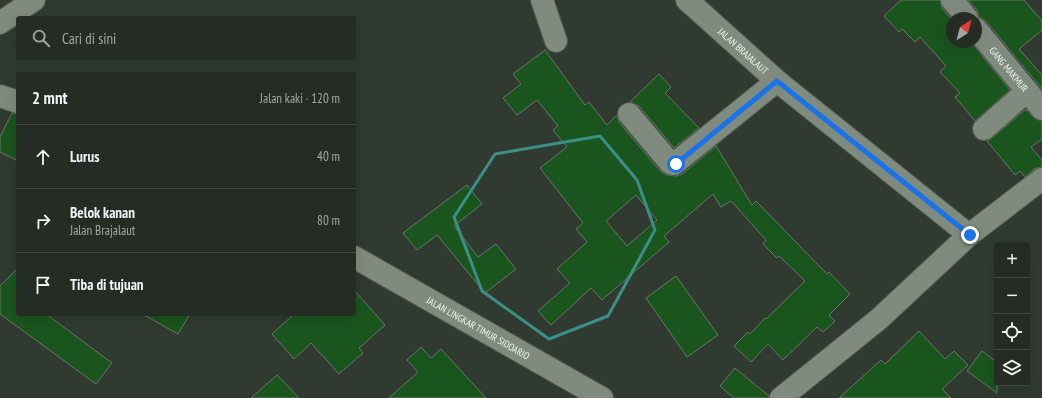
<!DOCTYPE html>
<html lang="id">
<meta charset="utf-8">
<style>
:root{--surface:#242c24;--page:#2c342c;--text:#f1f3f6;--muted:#a3a7a6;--line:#414841}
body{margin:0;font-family:"PT Sans Narrow",sans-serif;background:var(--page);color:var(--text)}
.controls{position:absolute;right:12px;bottom:12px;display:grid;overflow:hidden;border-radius:4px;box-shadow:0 4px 16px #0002}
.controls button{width:36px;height:36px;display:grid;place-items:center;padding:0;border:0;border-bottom:1px solid var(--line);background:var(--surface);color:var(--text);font:20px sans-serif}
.compass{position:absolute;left:946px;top:12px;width:36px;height:36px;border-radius:50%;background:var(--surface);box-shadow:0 4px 16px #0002;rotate:36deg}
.stop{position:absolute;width:12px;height:12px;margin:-9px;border:3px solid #1a73e8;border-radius:50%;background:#fff}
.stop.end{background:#1a73e8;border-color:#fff;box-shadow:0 1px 4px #0008}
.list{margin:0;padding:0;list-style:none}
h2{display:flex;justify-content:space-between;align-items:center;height:52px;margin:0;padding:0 16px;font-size:17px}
h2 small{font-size:13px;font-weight:400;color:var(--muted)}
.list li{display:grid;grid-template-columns:26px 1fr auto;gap:12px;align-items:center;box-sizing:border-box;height:64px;padding:0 16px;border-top:1px solid var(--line)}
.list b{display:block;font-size:15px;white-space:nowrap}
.list p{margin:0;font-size:13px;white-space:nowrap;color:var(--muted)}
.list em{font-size:13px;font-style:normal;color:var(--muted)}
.icon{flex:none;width:22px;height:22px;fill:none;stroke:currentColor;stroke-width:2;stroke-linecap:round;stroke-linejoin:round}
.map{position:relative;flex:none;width:1042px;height:398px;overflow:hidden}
.search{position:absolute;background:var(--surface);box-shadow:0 4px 16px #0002;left:16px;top:16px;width:340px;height:44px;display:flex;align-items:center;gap:10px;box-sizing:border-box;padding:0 14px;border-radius:4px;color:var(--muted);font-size:15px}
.panel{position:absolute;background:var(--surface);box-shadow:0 4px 16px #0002;left:16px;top:72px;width:340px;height:244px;border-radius:4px}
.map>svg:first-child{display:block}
</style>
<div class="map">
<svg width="1042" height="398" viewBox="0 0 1042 398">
<rect width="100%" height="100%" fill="#303a30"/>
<g fill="#1b551e" stroke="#6b766b" fill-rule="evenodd">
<polygon points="901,0 940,0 942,8 952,20 952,42 971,42 1010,90 975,121 955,97 960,93 940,72 946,66 920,37 915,42 902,29 899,32 884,16"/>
<polygon points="968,0 1024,0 1042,21 1042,30 1019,49 1042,75 1042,89 986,21 979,17 977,10"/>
<path d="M 545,50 L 585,105 L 589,102 L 607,125 L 617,115 L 619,122 L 660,171 L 667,175 L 676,176 L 682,174 L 716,146 L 752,205 L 756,201 L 827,274 L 829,272 L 850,294 L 829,315 L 835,321 L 823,332 L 817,327 L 783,360 L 768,344 L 751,362 L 734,346 L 748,332 L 750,334 L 765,318 L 766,319 L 805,281 L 779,256 L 777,258 L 763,244 L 766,240 L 731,201 L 721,207 L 713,194 L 664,236 L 669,242 L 602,300 L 591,288 L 551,325 L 538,311 L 570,283 L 557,269 L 587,242 L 576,229 L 583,223 L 540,168 L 567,147 L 553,130 L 558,126 L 537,100 L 517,115 L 503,98 L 521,84 L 513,74 ZM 636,195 L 657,220 L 627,246 L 606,221 Z"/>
<polygon points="659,74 671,87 665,93 699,128 674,148 639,106 630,102"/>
<polygon points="1026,109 1033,117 1042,121 1042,139 1031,147 1042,160 1042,167 1034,169 1025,177 1020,171 1015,175 987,141 992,138"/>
<polygon points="12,113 18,114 18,161 0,152 0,137"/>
<polygon points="467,185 482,204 454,226 478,257 496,244 516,269 485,293 437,235 417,250 403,233"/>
<polygon points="18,268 18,314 46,314 112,363 96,384 0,314 0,286"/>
<polygon points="676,276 718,335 687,357 646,298"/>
<polygon points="354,290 385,325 359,348 363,353 339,374 311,343 294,359 272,334 294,314 354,314"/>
<polygon points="142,314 190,314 178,334"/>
<polygon points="919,331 945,359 954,351 968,365 942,389 951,398 839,398 881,360 885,364"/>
<polygon points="421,347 431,358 441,349 486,398 389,398 418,372 407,360"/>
<polygon points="982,351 997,362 997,393 967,371"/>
<polygon points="735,368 769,396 769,398 734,398 720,386"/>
<polygon points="277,375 299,398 251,398"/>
</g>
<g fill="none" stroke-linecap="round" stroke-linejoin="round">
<g stroke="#4f584f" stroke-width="24">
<g id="minor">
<polyline points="542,0 556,41"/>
<path id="s1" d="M 687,0 L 777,81 L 969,235"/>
<polyline points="952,0 967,18"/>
<polyline points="0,23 34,0"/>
<path id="s2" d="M 976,29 L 1042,109"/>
<polyline points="629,114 670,163 674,164 777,81"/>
<polyline points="984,129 1027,91"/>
</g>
</g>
<g stroke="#4f584f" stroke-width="24">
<polyline id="tertiary" points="781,398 879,319 969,235 1042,179"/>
</g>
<g stroke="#4f584f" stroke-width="24">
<g id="secondary">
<polyline points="0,96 18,102"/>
<path id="s3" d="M 354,257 L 602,398"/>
</g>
</g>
<use href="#minor" stroke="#808b7f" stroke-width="22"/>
<use href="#tertiary" stroke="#808b7f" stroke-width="22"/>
<use href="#secondary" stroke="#808b7f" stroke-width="22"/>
</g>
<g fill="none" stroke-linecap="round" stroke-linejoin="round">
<polyline stroke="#1a73e8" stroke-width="5" points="676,164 777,81 970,235"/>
</g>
<path fill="none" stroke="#3b8f87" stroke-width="3" stroke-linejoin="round" d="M 600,136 L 637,180 L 655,230 L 608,316 L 549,339 L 482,291 L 454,217 L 495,154 Z"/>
<g text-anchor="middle" stroke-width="3" stroke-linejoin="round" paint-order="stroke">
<g font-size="10" fill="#edf3ed" stroke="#303a30">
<text dy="4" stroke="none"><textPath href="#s1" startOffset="76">JALAN BRAJALAUT</textPath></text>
<text dy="4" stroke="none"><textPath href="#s2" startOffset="52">GANG MAKMUR</textPath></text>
<text dy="4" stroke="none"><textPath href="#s3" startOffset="143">JALAN LINGKAR TIMUR SIDOARJO</textPath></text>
</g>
</g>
</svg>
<div class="controls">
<button>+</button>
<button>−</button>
<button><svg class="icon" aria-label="locate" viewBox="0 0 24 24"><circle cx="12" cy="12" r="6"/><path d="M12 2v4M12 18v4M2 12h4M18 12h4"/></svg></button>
<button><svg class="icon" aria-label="layers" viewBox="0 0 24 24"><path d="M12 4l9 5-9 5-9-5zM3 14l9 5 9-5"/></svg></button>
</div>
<svg class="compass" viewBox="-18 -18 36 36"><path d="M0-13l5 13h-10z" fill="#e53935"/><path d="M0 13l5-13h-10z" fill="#a3a7a6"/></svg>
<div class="stop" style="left:676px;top:164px"></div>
<div class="stop end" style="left:970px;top:235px"></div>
<div class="search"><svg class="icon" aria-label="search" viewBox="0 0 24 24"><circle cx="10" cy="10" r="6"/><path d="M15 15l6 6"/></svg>Cari di sini</div>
<section class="panel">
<h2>2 mnt<small>Jalan kaki · 120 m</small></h2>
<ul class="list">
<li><svg class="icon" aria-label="ahead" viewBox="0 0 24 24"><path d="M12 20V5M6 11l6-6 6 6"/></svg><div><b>Lurus</b></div><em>40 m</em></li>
<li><svg class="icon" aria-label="right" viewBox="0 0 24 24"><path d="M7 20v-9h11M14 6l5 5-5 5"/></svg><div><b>Belok kanan</b><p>Jalan Brajalaut</p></div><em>80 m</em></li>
<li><svg class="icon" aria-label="arrive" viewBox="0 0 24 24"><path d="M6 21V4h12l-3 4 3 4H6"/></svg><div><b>Tiba di tujuan</b></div></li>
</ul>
</section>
</div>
